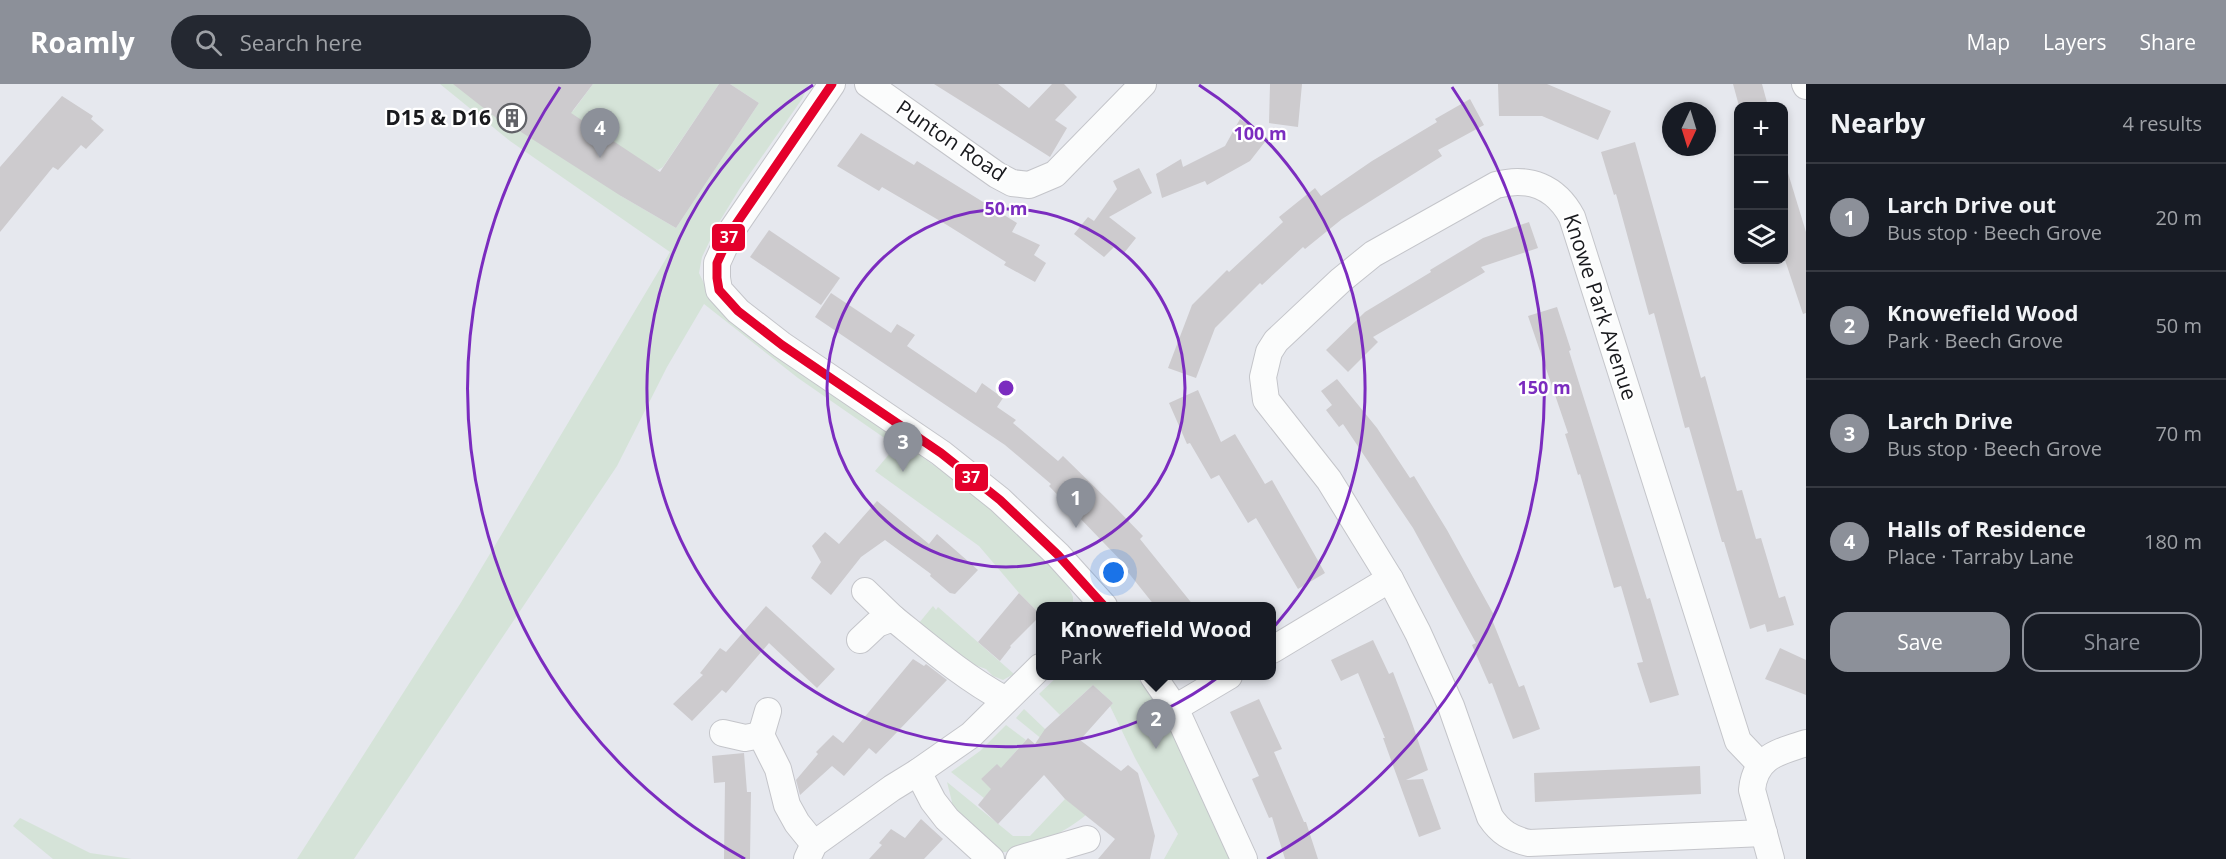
<!DOCTYPE html>
<meta charset="utf-8">
<style>
:root{--surface:#171b24;--page:#242831;--text:#f1f3f6;--muted:#9ea1a6;--line:#363941;--accent:#8c9099}
body{margin:0;font-family:"Open Sans",sans-serif;background:var(--page);color:var(--text)}
.controls{position:absolute;right:18px;top:18px;display:grid;overflow:hidden;border-radius:12px;box-shadow:0 3px 9px #0003}
.controls button{width:54px;height:54px;display:grid;place-items:center;padding:0;border:0;border-bottom:2px solid var(--line);background:var(--surface);color:var(--text);font:30px sans-serif}
.compass{position:absolute;left:1662px;top:18px;width:54px;height:54px;border-radius:50%;background:var(--surface);box-shadow:0 3px 9px #0003;rotate:184deg}
.you{position:absolute;left:1114px;top:489px;width:21px;height:21px;margin:-15px;border:4px solid #fff;border-radius:50%;background:#1a73e8;box-shadow:0 0 0 9px #1a73e833}
.badge{display:grid;place-items:center;width:39px;height:39px;border-radius:50%;background:var(--accent);color:#fff;font-size:20px;font-weight:700}
.pin{position:absolute;translate:-50% -50px;filter:drop-shadow(0 2px 3px #0008)}
.pin::after{content:'';position:absolute;top:32px;width:21px;height:18px;background:inherit;clip-path:polygon(0 0,100% 0,50% 100%)}
.popup{position:absolute;left:1036px;top:518px;width:240px;height:78px;box-sizing:border-box;display:grid;place-content:center;border-radius:12px;background:var(--surface);filter:drop-shadow(0 2px 4px #0005);font-size:20px;white-space:nowrap;color:var(--muted)}
.popup b{font-size:22px;color:var(--text)}
.popup::after{content:'';position:absolute;left:50%;top:100%;margin-left:-12px;border:12px solid transparent;border-top-color:var(--surface)}
.list{margin:0;padding:0;list-style:none}
h2{display:flex;justify-content:space-between;align-items:center;height:78px;margin:0;padding:0 24px;font-size:26px}
h2 small{font-size:20px;font-weight:400;color:var(--muted)}
.list li{display:grid;grid-template-columns:39px 1fr auto;gap:18px;align-items:center;box-sizing:border-box;height:108px;padding:0 24px;border-top:2px solid var(--line)}
.list b{display:block;font-size:22px;white-space:nowrap}
.list p{margin:0;font-size:20px;white-space:nowrap;color:var(--muted)}
.list em{font-size:20px;font-style:normal;color:var(--muted)}
.actions{display:flex;gap:12px;padding:18px 24px}
.actions a{flex:1;padding:14px 0;border:2px solid var(--accent);border-radius:18px;text-align:center;font-size:21px;color:var(--accent)}
.actions .main{background:var(--accent);color:#fff}
.icon{flex:none;width:33px;height:33px;fill:none;stroke:currentColor;stroke-width:2;stroke-linecap:round;stroke-linejoin:round}
.map{position:relative;flex:none;width:1806px;height:775px;overflow:hidden}
header{display:flex;align-items:center;gap:36px;box-sizing:border-box;height:84px;padding:0 30px;background:var(--accent);color:#fff}
header strong{font-size:28px}
nav{display:flex;gap:33px;margin-inline-start:auto;font-size:21px}
.search{width:420px;height:54px;background:var(--page);display:flex;align-items:center;gap:15px;box-sizing:border-box;padding:0 21px;border-radius:33px;color:var(--muted);font-size:22px}
main{display:flex}
aside{flex:1;background:var(--surface)}
.map>svg:first-child{display:block}
</style>
<header>
<strong>Roamly</strong>
<div class="search"><svg class="icon" aria-label="search" viewBox="0 0 24 24"><circle cx="10" cy="10" r="6"/><path d="M15 15l6 6"/></svg>Search here</div>
<nav><a>Map</a><a>Layers</a><a>Share</a></nav>
</header>
<main>
<div class="map">
<svg width="1806" height="775" viewBox="0 0 1806 775">
<rect width="100%" height="100%" fill="#e6e8ee"/>
<g fill="#d5e3d8">
<polygon points="440,0 577,0 562,19 573,27 593,0 719,0 663,83 658,86 653,84 621,112 676,144 759,19 730,0 809,0 802,15 740,104 718,140 702,173 699,189 713,218 798,285 980,414 1032,461 1069,504 1073,513 1073,522 1040,522 1040,530 1019,509 979,462 875,387 896,362 798,294 704,220 667,283 617,382 354,775 297,775 460,520 670,168 510,57"/>
<polygon points="933,522 936,526 938,523 1014,590 1003,596 993,592 986,585 966,578 919,539"/>
<path d="M 1058,592 L 1136,592 C 1178,648 1206,712 1236,775 L 1164,775 L 1178,750 L 1135,674 L 1110,622 L 1113,619 L 1093,601 L 1060,631 L 1039,610 Z"/>
<polygon points="1024,625 1045,645 1048,660 1016,634"/>
<polygon points="1006,641 1026,656 1010,674 1014,678 981,695 992,705 984,714 951,688 980,667"/>
<path d="M 947,698 L 1013,752 L 1030,752 L 1065,715 L 1087,730 C 1066,748 1026,769 998,768 L 951,726 L 952,718 Z"/>
<polygon points="20,734 90,769 132,775 53,775 13,742"/>
</g>
<g fill="#cdcbce">
<polygon points="453,0 593,0 571,29 660,88 719,0 730,0 759,19 676,144 621,112 518,46 514,48"/>
<polygon points="934,0 998,0 1029,24 1052,0 1064,0 1077,13 1055,36 1067,44 1050,73"/>
<polygon points="1270,0 1302,0 1298,43 1269,39"/>
<polygon points="1498,0 1547,0 1611,27 1598,56 1542,32 1499,32"/>
<polygon points="1733,0 1762,0 1768,22 1739,22"/>
<polygon points="62,12 93,32 91,35 104,46 86,65 81,61 58,86 53,83 0,148 0,83"/>
<polygon points="1470,15 1484,41 1438,66 1442,72 1342,135 1305,165 1303,163 1262,201 1260,199 1215,244 1196,294 1168,284 1192,221 1227,186 1229,188 1283,138 1279,133 1315,104 1321,112 1372,77 1437,38 1435,35"/>
<polygon points="1240,35 1268,54 1250,77 1207,101 1205,97 1162,114 1156,90 1181,75 1183,83 1225,62"/>
<polygon points="861,49 914,81 917,77 1017,139 1012,148 1040,161 1034,171 1046,179 1035,198 1004,181 1006,178 947,141 882,103 879,107 837,82"/>
<polygon points="1635,58 1701,294 1705,292 1737,407 1742,406 1756,455 1761,454 1779,514 1785,512 1794,541 1767,548 1765,540 1750,545 1724,458 1722,458 1689,343 1685,344 1654,229 1649,231 1616,110 1614,111 1601,68"/>
<polygon points="1139,84 1152,109 1109,133 1136,154 1124,169 1114,163 1104,173 1074,150 1088,133 1094,137 1117,105 1113,97"/>
<polygon points="1788,89 1806,148 1806,229 1803,230 1784,173 1784,90"/>
<polygon points="1529,138 1538,164 1481,183 1485,188 1373,253 1378,258 1348,288 1326,266 1365,228 1431,188 1430,186 1483,154"/>
<polygon points="769,146 840,194 821,221 750,173"/>
<polygon points="831,209 891,249 897,240 915,251 907,262 976,309 982,299 1003,314 997,323 1016,336 1013,339 1058,377 1063,372 1113,421 1143,452 1140,455 1194,522 1155,522 1127,487 1129,485 1049,402 1051,400 1005,361 815,233"/>
<polygon points="1557,223 1571,266 1569,267 1647,515 1650,514 1679,611 1650,619 1637,579 1643,578 1621,502 1614,504 1580,390 1578,391 1565,350 1568,349 1528,232"/>
<polygon points="1337,295 1377,344 1410,394 1414,392 1447,446 1494,531 1491,533 1519,603 1524,601 1540,645 1513,655 1492,599 1489,600 1472,561 1476,559 1413,444 1343,340 1339,343 1326,326 1332,321 1321,307"/>
<polygon points="1198,306 1221,358 1235,350 1265,400 1272,396 1325,489 1298,505 1256,434 1248,439 1219,391 1211,395 1190,359 1187,360 1169,319"/>
<polygon points="877,417 929,460 937,450 978,486 955,510 950,509 930,492 931,490 885,456 861,473 831,511 811,494 821,478 812,462 825,448 839,460"/>
<polygon points="1019,509 1041,531 1010,562 1011,563 1000,577 978,558"/>
<polygon points="766,522 835,585 817,604 769,559 726,609 722,606 692,637 673,620 703,591 700,589 720,564 726,568"/>
<polygon points="1373,556 1389,590 1393,588 1409,630 1428,686 1406,696 1423,695 1441,745 1419,753 1383,654 1385,654 1358,589 1341,597 1331,576"/>
<polygon points="1780,564 1806,576 1806,611 1765,595"/>
<polygon points="913,575 924,582 926,580 947,596 876,670 869,664 844,692 832,682 800,711 796,696 818,670 816,668 833,651 843,659"/>
<polygon points="1093,601 1113,619 1080,656 1121,687 1128,681 1138,689 1155,752 1150,775 1098,775 1115,755 1065,715 1044,691 998,740 978,721 991,705 981,695 997,680 1001,684 1028,654 1035,660 1045,645"/>
<polygon points="1259,615 1282,665 1274,668 1304,738 1306,738 1318,775 1285,775 1272,733 1269,734 1252,695 1259,692 1230,628"/>
<polygon points="744,669 747,708 751,708 750,775 724,775 725,698 714,699 712,672"/>
<polygon points="1700,682 1701,710 1535,718 1534,689"/>
<polygon points="921,735 943,755 924,775 869,775 882,761 879,759 891,745 905,754"/>
</g>
<g fill="none" stroke-linecap="round" stroke-linejoin="round">
<g stroke="#c4c5ca" stroke-width="28">
<g id="street">
<polyline points="832,0 732,146 717,179 717,194 719,206 738,227 782,261 941,369 1000,416 1058,471 1104,522"/>
<polyline points="868,0 997,91 1012,99 1029,101 1055,90 1143,0"/>
<polyline points="1805,0 1806,2"/>
<polyline points="865,507 893,534"/>
<path d="M 860,556 L 877,540 L 893,534 C 929,563 965,594 1006,616"/>
<polyline points="1272,566 1390,495"/>
<polyline points="1153,592 1175,624 1244,775"/>
<polyline points="1175,624 1229,592"/>
<polyline points="768,627 761,651 778,685 787,721 797,739 814,760"/>
<polyline points="723,649 745,654 761,651"/>
<path d="M 1760,680 L 1738,657 L 1572,133 C 1556,103 1529,92 1496,101 L 1373,170 L 1341,196 L 1276,257 L 1269,268 L 1263,293 L 1266,316 L 1329,396 L 1390,495 L 1418,549 L 1451,622 L 1490,733 C 1500,748 1511,755 1529,759 L 1764,749"/>
<polyline points="918,688 933,717 947,735 991,775"/>
<polyline points="807,775 814,760 892,704 918,688 971,651 1040,583"/>
<polyline points="1019,775 1087,755"/>
<path d="M 1771,775 L 1752,706 C 1755,672 1779,668 1806,659"/>
</g>
</g>
<use href="#street" stroke="#fbfcfc" stroke-width="26"/>
<g stroke="#fff" stroke-width="14">
<polyline id="bus-1" points="832,0 732,146 717,179 717,194 719,206 738,227 782,261 941,369 1000,416 1058,471 1104,522"/>
</g>
<use href="#bus-1" stroke="#e4002b" stroke-width="9"/>
</g>
<g fill="none" stroke="#7b2cbf" stroke-width="3">
<circle cx="1006" cy="304" r="179"/>
<path d="M1199 1A359 359 0 1 1 813 1"/>
<path d="M745 775A538 538 0 0 1 560 3M1452 3A538 538 0 0 1 1267 775"/>
</g>
<defs>
<g id="building-ring" transform="scale(1.5)"><circle r="9.5" fill="#fff" stroke="#616267" stroke-width="1.5"/><path d="M-4-6H4V6H1V3H-1V6H-4ZM-2.5-4.3h1.7v1.8h-1.7ZM.8-4.3h1.7v1.8H.8ZM-2.5-1h1.7V.8h-1.7ZM.8-1h1.7V.8H.8Z" fill="#616267"/></g>
</defs>
<g fill-rule="evenodd">
<use href="#building-ring" x="512" y="34"/>
</g>
<g text-anchor="middle" stroke-width="4.5" stroke-linejoin="round" paint-order="stroke">
<g font-size="21" font-weight="bold" fill="#191a1e" stroke="#fff" text-anchor="end">
<text x="491" y="41">D15 &amp; D16</text>
</g>
<g font-size="21" fill="#191a1e" stroke="#fff">
<text transform="translate(951 57) rotate(34)" y="7">Punton Road</text>
<text transform="translate(1600 223) rotate(72)" y="7">Knowe Park Avenue</text>
</g>
</g>
<circle cx="1006" cy="304" r="9" fill="#7b2cbf" stroke="#fff" stroke-width="3"/>
<g font-size="18" text-anchor="middle" font-weight="bold" fill="#7b2cbf" stroke="#fff" stroke-width="4.5" stroke-linejoin="round" paint-order="stroke">
<text x="1260" y="56">100 m</text>
<text x="1006" y="131">50 m</text>
<text x="1544" y="310">150 m</text>
</g>
<g stroke="#fff" stroke-width="2">
<rect x="711" y="139" width="35" height="29" rx="6" fill="#e4002b"/>
<rect x="954" y="379" width="35" height="29" rx="6" fill="#e4002b"/>
</g>
<g font-size="16" text-anchor="middle" font-weight="bold" fill="#fff">
<text x="729" y="159">37</text>
<text x="971" y="399">37</text>
</g>
</svg>
<div class="controls">
<button>+</button>
<button>−</button>
<button><svg class="icon" aria-label="layers" viewBox="0 0 24 24"><path d="M12 4l9 5-9 5-9-5zM3 14l9 5 9-5"/></svg></button>
</div>
<svg class="compass" viewBox="-18 -18 36 36"><path d="M0-13l5 13h-10z" fill="#e53935"/><path d="M0 13l5-13h-10z" fill="#9ea1a6"/></svg>
<div class="you"></div>
<div class="pin badge" style="left:1076px;top:444px">1</div>
<div class="pin badge" style="left:1156px;top:665px">2</div>
<div class="popup"><b>Knowefield Wood</b>Park</div>
<div class="pin badge" style="left:903px;top:388px">3</div>
<div class="pin badge" style="left:600px;top:74px">4</div>
</div>
<aside>
<h2>Nearby<small>4 results</small></h2>
<ul class="list">
<li><span class="badge">1</span><div><b>Larch Drive out</b><p>Bus stop · Beech Grove</p></div><em>20 m</em></li>
<li><span class="badge">2</span><div><b>Knowefield Wood</b><p>Park · Beech Grove</p></div><em>50 m</em></li>
<li><span class="badge">3</span><div><b>Larch Drive</b><p>Bus stop · Beech Grove</p></div><em>70 m</em></li>
<li><span class="badge">4</span><div><b>Halls of Residence</b><p>Place · Tarraby Lane</p></div><em>180 m</em></li>
</ul>
<div class="actions"><a class="main">Save</a><a>Share</a></div>
</aside>
</main>
